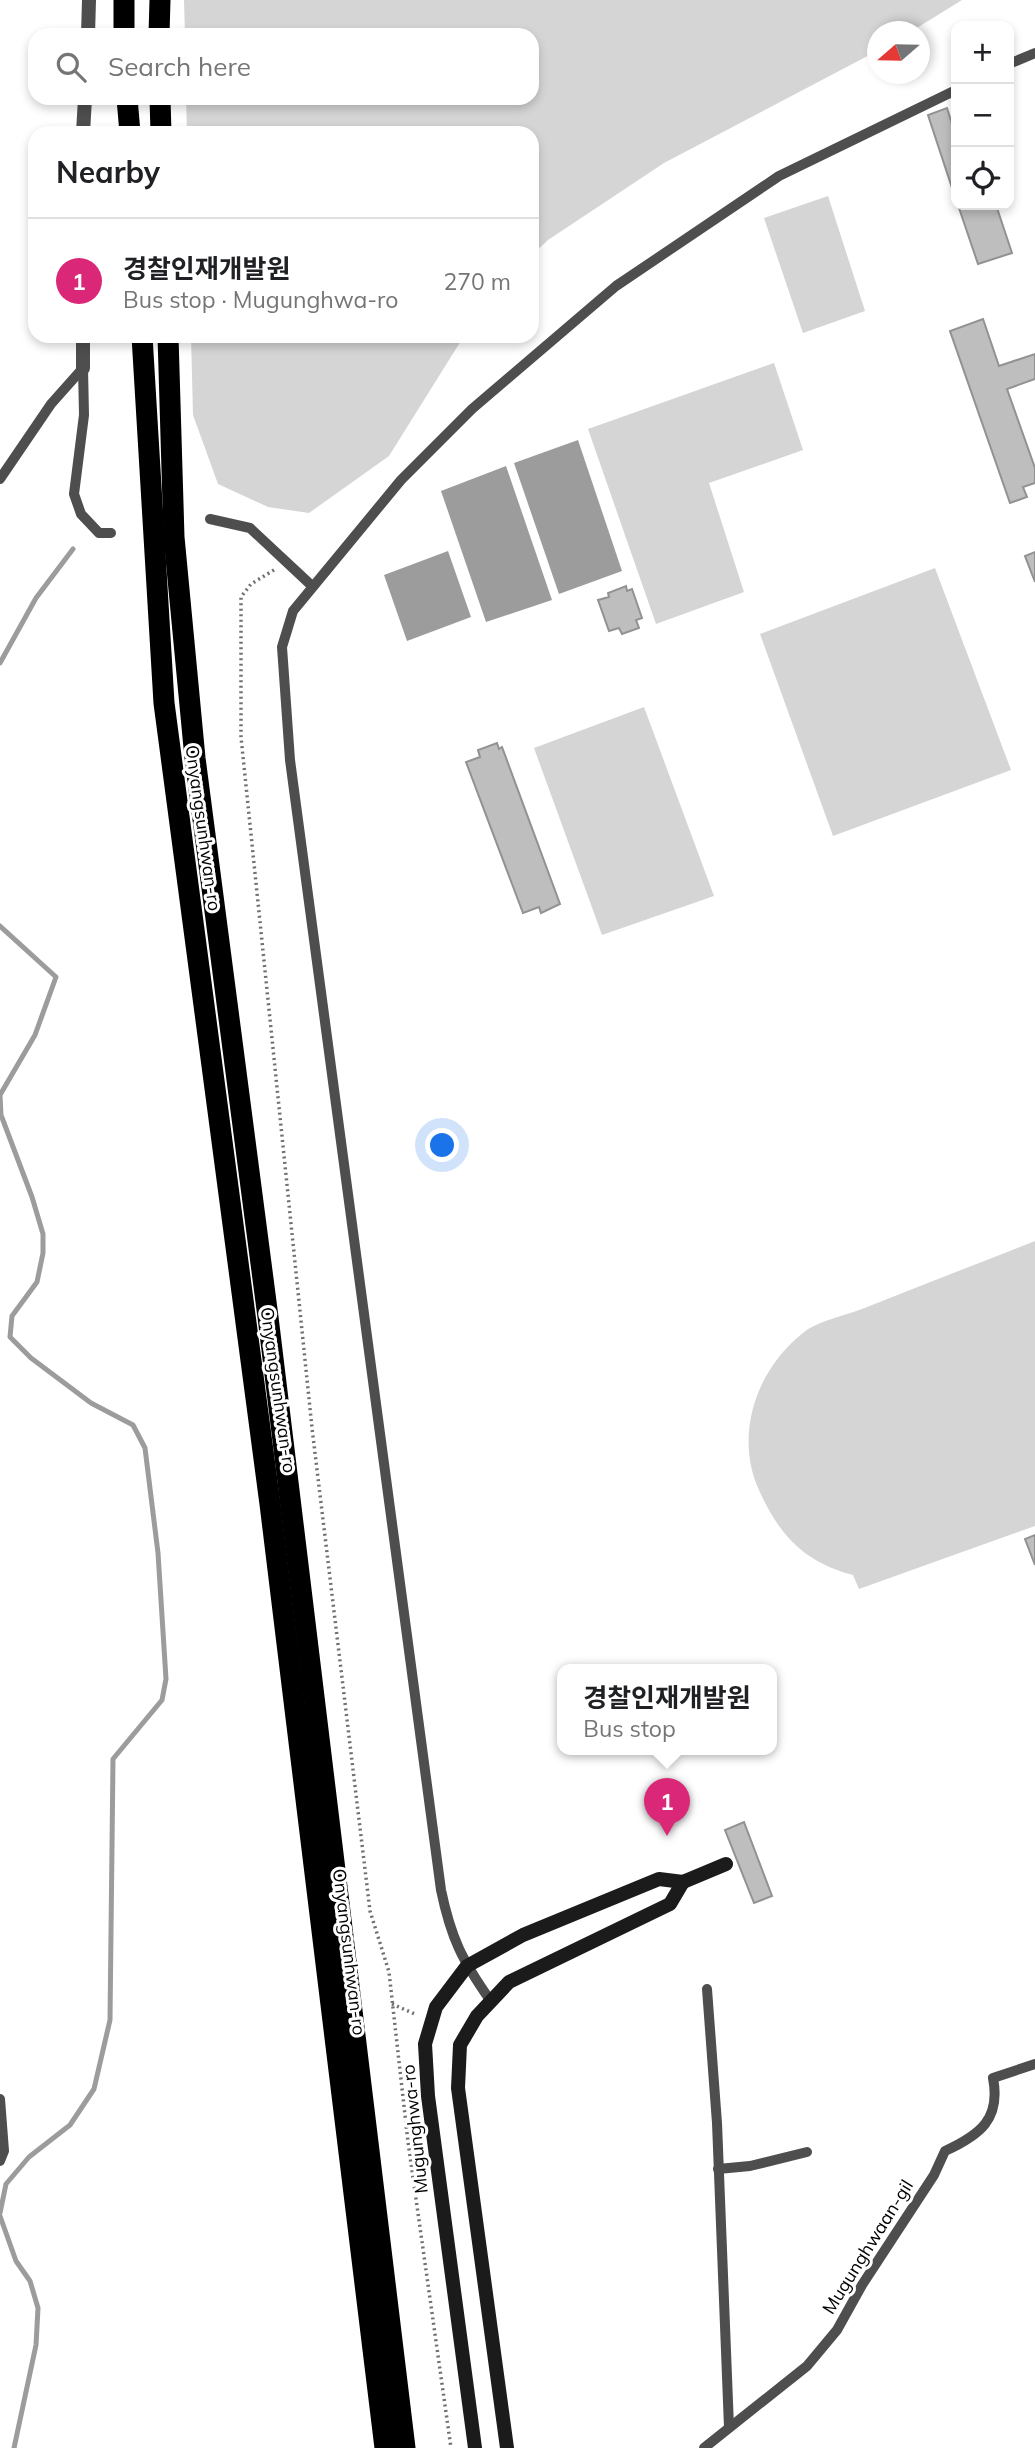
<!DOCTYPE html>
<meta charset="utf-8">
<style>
:root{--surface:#fff;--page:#f2f2f2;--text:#202124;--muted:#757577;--line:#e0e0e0;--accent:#db2777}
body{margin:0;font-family:Mulish,"Noto Sans KR",sans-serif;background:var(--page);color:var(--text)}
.controls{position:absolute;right:21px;top:21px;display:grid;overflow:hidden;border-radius:14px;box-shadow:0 4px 10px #0003}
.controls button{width:63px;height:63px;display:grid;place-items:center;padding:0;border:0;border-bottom:2px solid var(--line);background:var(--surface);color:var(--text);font:35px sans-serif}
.compass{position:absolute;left:867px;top:21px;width:63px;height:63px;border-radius:50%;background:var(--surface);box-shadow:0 4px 10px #0003;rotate:250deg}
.you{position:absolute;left:443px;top:1146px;width:24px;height:24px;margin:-18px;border:5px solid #fff;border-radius:50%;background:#1a73e8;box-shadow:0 0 0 10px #1a73e833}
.badge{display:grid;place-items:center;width:46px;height:46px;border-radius:50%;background:var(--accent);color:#fff;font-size:23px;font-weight:700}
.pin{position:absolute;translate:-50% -58px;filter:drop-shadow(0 2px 4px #0008)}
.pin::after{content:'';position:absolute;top:37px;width:24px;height:21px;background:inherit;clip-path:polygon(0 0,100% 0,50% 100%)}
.popup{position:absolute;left:557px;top:1664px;width:220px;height:91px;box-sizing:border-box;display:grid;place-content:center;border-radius:14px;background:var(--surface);filter:drop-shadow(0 2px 5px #0005);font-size:23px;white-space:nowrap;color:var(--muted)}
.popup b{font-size:26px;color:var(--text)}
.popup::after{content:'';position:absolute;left:50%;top:100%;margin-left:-14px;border:14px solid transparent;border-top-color:var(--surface)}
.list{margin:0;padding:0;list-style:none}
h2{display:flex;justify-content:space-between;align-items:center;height:91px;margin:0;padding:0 28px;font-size:30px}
h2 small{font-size:23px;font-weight:400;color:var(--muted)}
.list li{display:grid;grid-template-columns:46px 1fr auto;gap:21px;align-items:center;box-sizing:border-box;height:126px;padding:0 28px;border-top:2px solid var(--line)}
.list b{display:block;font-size:26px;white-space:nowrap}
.list p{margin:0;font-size:23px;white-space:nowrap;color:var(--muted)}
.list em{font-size:23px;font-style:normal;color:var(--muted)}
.icon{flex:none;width:38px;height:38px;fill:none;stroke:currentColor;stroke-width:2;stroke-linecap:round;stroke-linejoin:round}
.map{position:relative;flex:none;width:1035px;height:2448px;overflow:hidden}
.search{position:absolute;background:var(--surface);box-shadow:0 4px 10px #0003;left:28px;top:28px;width:511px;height:77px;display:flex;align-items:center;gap:18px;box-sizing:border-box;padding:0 24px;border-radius:21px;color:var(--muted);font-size:26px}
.panel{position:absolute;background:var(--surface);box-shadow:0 4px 10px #0003;left:28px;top:126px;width:511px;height:217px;border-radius:21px}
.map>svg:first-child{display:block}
</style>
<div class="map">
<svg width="1035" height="2448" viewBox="0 0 1035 2448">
<rect width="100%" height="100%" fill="#fff"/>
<g fill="#d5d5d5">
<polygon points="184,0 962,0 912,31 878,32 877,51 664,163 548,240 532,255 532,133 187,133 186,98 532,98 532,35 185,35"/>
<polygon points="828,196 865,311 803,333 764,218"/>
<polygon points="191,336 464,336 389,456 309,513 268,507 218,484 193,415"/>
<polygon points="774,363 803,450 709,483 744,592 656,624 588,429"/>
<polygon points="935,568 1011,770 833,836 760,634"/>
<polygon points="644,707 714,896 602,935 534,748"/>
<path d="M 1035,1241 L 1035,1526 L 859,1589 L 853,1575 C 804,1562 779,1535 759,1490 C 734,1435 756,1370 803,1333 C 817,1321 844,1316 862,1309 C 919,1286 977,1264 1035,1241 Z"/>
</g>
<g fill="#9c9c9c">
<polygon points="578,440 622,571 559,594 514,463"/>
<polygon points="506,466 552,600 486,622 441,491"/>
<polygon points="448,551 471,617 407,641 384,575"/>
</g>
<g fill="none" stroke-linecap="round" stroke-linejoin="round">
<g stroke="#9c9c9c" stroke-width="5">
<polyline points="0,663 36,598 73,549"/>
<polyline points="0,926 56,977 35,1035 0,1095 1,1115 32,1197 43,1234 43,1253 37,1282 12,1316 10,1337 31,1358 91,1403 133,1425 145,1448 158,1553 166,1679 162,1700 113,1759 110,2020 94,2089 70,2125 29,2157 6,2184 0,2213"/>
<polyline points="0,2216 16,2261 30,2281 38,2308 36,2345 14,2448"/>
</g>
</g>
<g fill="#bebebe" stroke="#929292" stroke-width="2">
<polygon points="947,108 954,130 956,129 956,200 928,115"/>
<polygon points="958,205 996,205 1012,253 978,264"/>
<polygon points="983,319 999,366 1035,354 1035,379 1007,389 1035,468 1035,483 1023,487 1027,497 1010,503 950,331"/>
<polygon points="1035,552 1035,582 1025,556"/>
<polygon points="626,586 627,591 632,589 642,618 636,620 639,628 622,634 619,628 609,631 598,600 609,597 608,593"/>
<polygon points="497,743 499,749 502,747 560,904 541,913 539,907 523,913 466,762 480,757 478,750"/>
<polygon points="1035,1535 1035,1565 1025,1539"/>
<polygon points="744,1822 772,1896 754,1903 725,1830"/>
</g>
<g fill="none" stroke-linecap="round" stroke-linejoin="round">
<g stroke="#707070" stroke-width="3.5" stroke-dasharray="2 3.5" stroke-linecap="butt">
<polyline points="274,570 251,584 241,597 241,737 312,1428 370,1911 389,1972 408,2142 451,2448"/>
<polyline points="392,2004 417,2015"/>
</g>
<g stroke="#4e4e4e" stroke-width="10">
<polyline points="1009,64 1035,53"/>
<polyline points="83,368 84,415 74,494 81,514 99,533 111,533"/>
<polyline points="0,479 51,404 83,368"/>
<polyline points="210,519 250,528 311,585"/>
<polyline points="707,1989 717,2123 729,2427"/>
<path d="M 490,2000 C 462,1960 451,1938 441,1890 L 290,760 L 282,647 L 293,611 L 401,480 L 472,409 L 616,286 L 779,176 L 956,90"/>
<polyline points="0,2099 4,2151 0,2161"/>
<polyline points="718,2169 750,2166 807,2152"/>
<path d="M 704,2448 L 807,2366 L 837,2330 L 862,2285 L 934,2175 L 945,2151 C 980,2135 1001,2119 993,2078 L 1035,2064"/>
</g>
<g stroke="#4e4e4e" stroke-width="14">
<polyline points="88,35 89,0"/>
<polyline points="83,133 85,98"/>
<polyline points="83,336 83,368"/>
</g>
<g stroke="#1b1b1b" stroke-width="14">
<polyline points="475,2448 428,2096 425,2044 436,2007 467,1966 523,1935 659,1879 683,1882 726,1864"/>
<polyline points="507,2448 458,2088 460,2045 477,2016 509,1982 670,1904 683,1882"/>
</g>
<g stroke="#000" stroke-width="21">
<polyline points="124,35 124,0"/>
<polyline points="159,35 160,0"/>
<polyline points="127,98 130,133"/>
<polyline points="160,98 161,133"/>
<polyline points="142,336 164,703 270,1504 385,2448"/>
<polyline points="168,336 174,537 195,758 268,1317 405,2448"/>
</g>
</g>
<g text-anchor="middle" stroke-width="6" stroke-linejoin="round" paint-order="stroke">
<g font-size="18" fill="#000" stroke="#fff">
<text transform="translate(203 828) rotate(82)" y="6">Onyangsunhwan-ro</text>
<text transform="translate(278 1390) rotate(82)" y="6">Onyangsunhwan-ro</text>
<text transform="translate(349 1952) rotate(83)" y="6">Onyangsunhwan-ro</text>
<text transform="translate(415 2129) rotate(-96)" y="6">Mugunghwa-ro</text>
<text transform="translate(868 2247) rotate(-58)" y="6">Mugunghwaan-gil</text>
</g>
</g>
</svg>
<div class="controls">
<button>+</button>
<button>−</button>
<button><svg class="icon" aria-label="locate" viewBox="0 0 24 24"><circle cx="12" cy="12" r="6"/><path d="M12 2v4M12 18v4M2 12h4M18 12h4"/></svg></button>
</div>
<svg class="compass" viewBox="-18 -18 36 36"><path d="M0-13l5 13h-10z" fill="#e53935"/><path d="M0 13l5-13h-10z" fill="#757577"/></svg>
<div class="you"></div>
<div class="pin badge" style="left:667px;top:1836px">1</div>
<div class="popup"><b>경찰인재개발원</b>Bus stop</div>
<div class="search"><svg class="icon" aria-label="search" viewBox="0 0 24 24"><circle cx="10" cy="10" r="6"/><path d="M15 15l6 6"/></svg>Search here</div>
<section class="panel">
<h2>Nearby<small></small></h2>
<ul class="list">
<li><span class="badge">1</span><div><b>경찰인재개발원</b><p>Bus stop · Mugunghwa-ro</p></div><em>270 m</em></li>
</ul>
</section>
</div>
